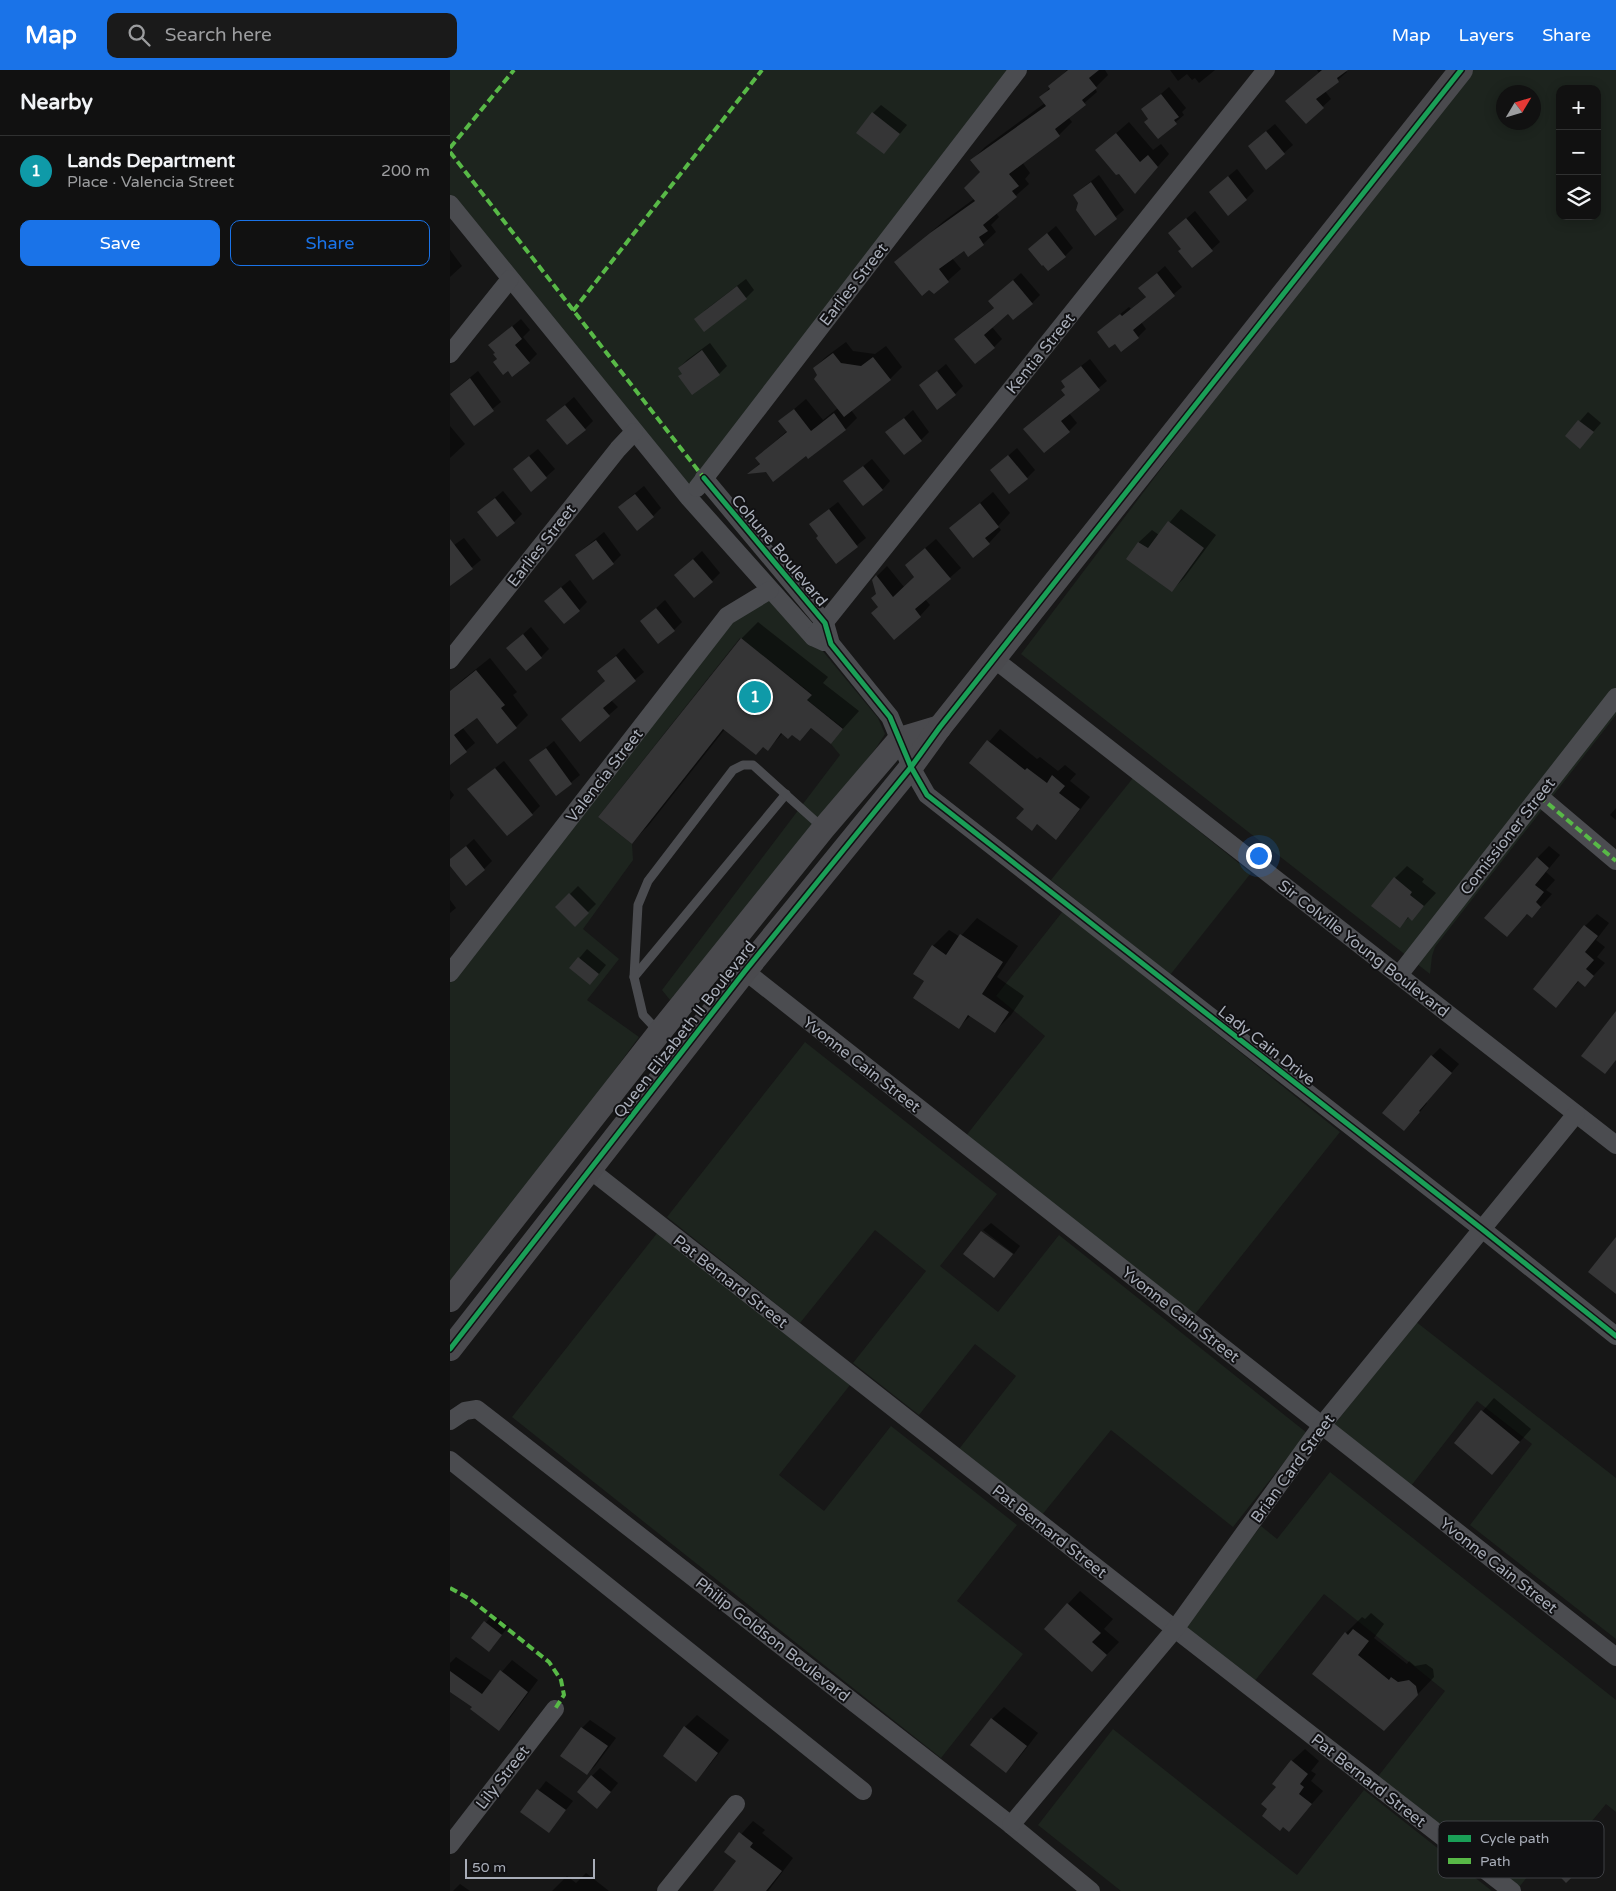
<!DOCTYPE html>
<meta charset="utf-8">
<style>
:root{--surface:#111;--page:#1a1a1a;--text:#f1f3f6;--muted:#9c9d9f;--line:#303131;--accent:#1a73e8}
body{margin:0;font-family:"Varela Round",sans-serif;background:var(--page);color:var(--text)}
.controls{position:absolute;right:15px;top:15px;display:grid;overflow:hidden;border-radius:10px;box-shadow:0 2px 12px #0003}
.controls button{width:45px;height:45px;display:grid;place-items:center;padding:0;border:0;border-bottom:1px solid var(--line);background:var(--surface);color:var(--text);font:25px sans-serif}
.compass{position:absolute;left:1046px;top:15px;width:45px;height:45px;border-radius:50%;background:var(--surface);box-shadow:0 2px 12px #0003;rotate:52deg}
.scale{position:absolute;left:15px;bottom:12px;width:130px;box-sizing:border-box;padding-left:5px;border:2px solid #a8adb8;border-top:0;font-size:14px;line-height:18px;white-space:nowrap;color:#a8adb8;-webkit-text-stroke:4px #111113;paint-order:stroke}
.you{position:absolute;left:808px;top:785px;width:18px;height:18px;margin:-12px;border:4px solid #fff;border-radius:50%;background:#1a73e8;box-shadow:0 0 0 8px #1a73e833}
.badge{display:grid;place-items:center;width:32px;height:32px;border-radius:50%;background:var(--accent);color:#fff;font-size:16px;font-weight:700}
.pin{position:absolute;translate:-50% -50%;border:2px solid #fff;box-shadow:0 1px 5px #0006}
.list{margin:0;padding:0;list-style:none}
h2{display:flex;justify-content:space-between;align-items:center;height:65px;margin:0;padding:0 20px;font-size:21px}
h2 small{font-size:16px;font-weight:400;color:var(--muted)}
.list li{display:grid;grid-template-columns:32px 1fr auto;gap:15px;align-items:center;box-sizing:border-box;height:70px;padding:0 20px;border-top:1px solid var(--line)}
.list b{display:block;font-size:19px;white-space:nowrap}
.list p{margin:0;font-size:16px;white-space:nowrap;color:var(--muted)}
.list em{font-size:16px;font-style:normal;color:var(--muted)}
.actions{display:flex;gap:10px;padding:15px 20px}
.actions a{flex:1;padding:11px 0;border:1px solid var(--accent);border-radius:10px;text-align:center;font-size:18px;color:var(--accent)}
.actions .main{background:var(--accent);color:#fff}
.icon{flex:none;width:28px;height:28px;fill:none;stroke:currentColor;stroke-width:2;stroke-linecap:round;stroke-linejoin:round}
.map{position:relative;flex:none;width:1166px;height:1821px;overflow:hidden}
header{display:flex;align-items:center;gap:30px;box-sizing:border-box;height:70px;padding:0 25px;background:var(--accent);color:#fff}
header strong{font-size:24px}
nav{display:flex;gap:28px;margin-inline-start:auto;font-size:18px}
.search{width:350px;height:45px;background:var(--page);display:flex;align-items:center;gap:12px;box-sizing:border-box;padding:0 18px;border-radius:10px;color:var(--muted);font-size:19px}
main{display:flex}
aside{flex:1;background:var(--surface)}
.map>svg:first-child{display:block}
</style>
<header>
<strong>Map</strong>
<div class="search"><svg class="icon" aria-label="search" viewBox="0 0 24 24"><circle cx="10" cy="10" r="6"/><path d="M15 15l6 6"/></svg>Search here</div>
<nav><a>Map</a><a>Layers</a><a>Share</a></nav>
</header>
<main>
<aside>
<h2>Nearby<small></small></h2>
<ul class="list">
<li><span class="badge" style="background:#0f9aa8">1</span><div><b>Lands Department</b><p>Place · Valencia Street</p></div><em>200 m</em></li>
</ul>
<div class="actions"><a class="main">Save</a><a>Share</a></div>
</aside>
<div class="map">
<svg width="1166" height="1821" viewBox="0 0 1166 1821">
<rect width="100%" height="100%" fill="#171717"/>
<g fill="#1d241e" fill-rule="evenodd">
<polygon points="0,0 568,0 239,428 0,132"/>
<path d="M 1013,0 L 1166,0 L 1166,645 L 985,877 L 982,886 L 980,904 L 571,584 ZM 1110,19 L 1147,19 L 1147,146 L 1110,146 ZM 1054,22 L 1084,22 L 1084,52 L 1054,52 Z"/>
<polygon points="320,520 371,579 428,648 435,664 426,678 371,749 220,930 212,920 390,685 381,674 393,658 357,630 362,624 290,568 148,747 182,774 183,790 133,859 169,889 137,930 189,967 0,1224 0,903 277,546"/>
<polygon points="683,708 801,803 720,905 601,810"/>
<polygon points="613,841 890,1062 742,1248 515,1067 595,966 546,926"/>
<polygon points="355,972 547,1124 490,1196 548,1242 609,1165 857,1363 783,1457 661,1360 592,1445 509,1379 566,1306 525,1274 469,1345 403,1293 476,1201 425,1160 350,1253 217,1147"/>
<polygon points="208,1162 400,1315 329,1405 374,1441 441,1356 567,1455 507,1531 573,1584 491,1688 62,1347"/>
<polygon points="965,1251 1166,1408 1166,1569 1020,1455 1082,1374 1027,1331 961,1416 884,1355"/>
<polygon points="880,1402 1166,1630 1166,1742 1156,1734 1128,1768 1116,1758 1066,1821 926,1709 995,1621 874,1524 804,1612 733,1555 811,1456 827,1469"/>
<polygon points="663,1659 847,1805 914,1720 1042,1821 671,1821 588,1755"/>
</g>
<g fill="#0007">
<polygon points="617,0 655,0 658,5 645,18 647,22 618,47 622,52 609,65 572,92 580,103 575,109 579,114 546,143 549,147 541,155 546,162 533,174 515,179 502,188 511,199 484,223 446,192 494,151 524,129 532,102 522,90 535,77 595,33 591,27"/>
<polygon points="720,0 765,0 749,13 745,8 742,10 737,4 728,11"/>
<polygon points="867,0 895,0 897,2 875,21 881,29 856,52 837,31 869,3"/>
<polygon points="719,17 736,38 732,42 734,45 708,67 700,49 692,40"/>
<polygon points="431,35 457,55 434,83 423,43"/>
<polygon points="679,52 703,80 711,74 719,84 685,122 669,102 647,80"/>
<polygon points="825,54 843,75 817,98 808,68"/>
<polygon points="787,99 804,121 796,129 769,114"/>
<polygon points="649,105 674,140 645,164 624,125"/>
<polygon points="745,141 770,172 743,196 733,178 720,163"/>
<polygon points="606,156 623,178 615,186 579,179"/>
<polygon points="0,180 12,196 0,207"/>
<polygon points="715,196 732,217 691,252 696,259 688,267 665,273 648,262 679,237 681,239 697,226 690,218"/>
<polygon points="571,203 590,225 582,233 559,243 542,257 552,269 544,277 514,261 545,237 540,231"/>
<polygon points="296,209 304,220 296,228 254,241"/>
<polygon points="71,249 80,260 73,267 87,284 79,292 48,289 46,283 40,275"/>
<polygon points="396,272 403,281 425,284 436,276 452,297 440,309 401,340 407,348 396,359 358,388 356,385 316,401 301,402 310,393 306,388 337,361 330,351 356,329 373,350 388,338 364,298 377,286"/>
<polygon points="260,273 277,296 269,304 233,303 229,298 237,290"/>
<polygon points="640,289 657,311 619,343 627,353 619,361 583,351 616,324 617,317 612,311"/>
<polygon points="496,294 513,316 505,324 471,315"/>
<polygon points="28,301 51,332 24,354 1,323"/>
<polygon points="124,327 143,351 135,359 98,350"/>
<polygon points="463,340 479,362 471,370 437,363"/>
<polygon points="1138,342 1151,353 1130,377 1117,366"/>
<polygon points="0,356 15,374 0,388"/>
<polygon points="567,378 585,400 577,408 542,400"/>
<polygon points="88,379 105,399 81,420 73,391"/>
<polygon points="422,389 440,411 432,420 395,411"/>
<polygon points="194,416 211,438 203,446 178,429"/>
<polygon points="53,421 72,444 64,452 28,442"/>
<polygon points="543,422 560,443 548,456 551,460 539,473 501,458"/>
<polygon points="388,432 416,468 386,492 360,454"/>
<polygon points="731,439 766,465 734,508 721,521 678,488 689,472 702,460 709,465"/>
<polygon points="154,462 171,485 163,493 126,485"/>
<polygon points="14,468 31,490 4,512 0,506 0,478"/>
<polygon points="486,469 511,498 475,529 480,535 470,546 429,537 427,506 437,496 454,517 465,506 467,485"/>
<polygon points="252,481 270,503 262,511 226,505"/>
<polygon points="120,510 137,532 129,540 104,523"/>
<polygon points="215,530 232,552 224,560 192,551"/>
<polygon points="308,552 378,607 373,613 409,641 381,672 362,657 350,670 342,664 333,663 318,679 275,659 198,756 182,772 291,569"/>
<polygon points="81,557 99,579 91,587 58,578"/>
<polygon points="174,578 194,602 161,630 168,637 130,670 156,611 149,601"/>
<polygon points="40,588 67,622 63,625 78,645 66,657 27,646 0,626 0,622 11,611"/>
<polygon points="7,651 25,673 0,694 0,656"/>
<polygon points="550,659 587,689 590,687 608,701 615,695 626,704 620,711 640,727 617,756 606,768 576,739 521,693"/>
<polygon points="104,671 130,705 106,725 81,690"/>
<polygon points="54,691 90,736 82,744 19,719"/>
<polygon points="0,720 4,725 0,730"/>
<polygon points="1166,738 1166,750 1160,745"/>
<polygon points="24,769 42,791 34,799 0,794 0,790"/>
<polygon points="1099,776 1110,785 1096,802 1105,810 1096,820 1102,824 1082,846 1078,843 1057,866 1087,788"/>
<polygon points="957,796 974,809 972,812 986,823 962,849 959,847 950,856 945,808"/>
<polygon points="128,816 146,834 125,855 107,837"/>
<polygon points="0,830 6,838 0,843"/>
<polygon points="1147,844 1159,853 1146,870 1155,877 1147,887 1155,893 1135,915 1129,911 1106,936 1084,919 1135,856"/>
<polygon points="527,848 568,876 547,907 574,926 561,945 545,961 521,945 509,957 475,911 483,876 499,860 510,867"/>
<polygon points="137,879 156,895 148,905 121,898"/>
<polygon points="990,978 1009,994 976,1032 977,1033 962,1052 982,986"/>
<polygon points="541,1153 570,1176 564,1184 533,1160"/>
<polygon points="1044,1328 1081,1359 1042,1403 1005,1373"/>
<polygon points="630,1521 663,1549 654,1559 669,1572 642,1600 595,1559"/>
<polygon points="921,1543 934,1554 924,1568 957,1594 959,1591 965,1596 976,1594 983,1599 984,1607 934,1660 896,1563 912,1547 915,1549"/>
<polygon points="43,1544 59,1556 39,1580 23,1568"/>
<polygon points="6,1587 43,1612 62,1590 88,1610 60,1648 48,1659 24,1637 0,1620 0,1593"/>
<polygon points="554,1637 588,1663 568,1689 555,1701 542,1649"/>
<polygon points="247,1645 279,1670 258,1697 246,1710 235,1657"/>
<polygon points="140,1650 166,1668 145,1696 137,1704 112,1686 132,1658"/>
<polygon points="855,1679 869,1691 861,1701 866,1704 861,1711 873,1721 839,1760 827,1716 842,1691"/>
<polygon points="150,1698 168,1713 155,1729 142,1706"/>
<polygon points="96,1711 123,1731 99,1761 72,1742"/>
<polygon points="303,1751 315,1760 312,1763 343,1788 318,1821 270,1821 288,1790 276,1781"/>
<polygon points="136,1803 159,1821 102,1821 117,1806 126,1813"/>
<polygon points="10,1814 20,1821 3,1821"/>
</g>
<g fill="#353536">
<polygon points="618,0 649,0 639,8 647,18 632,30 636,35 605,59 610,66 559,104 569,116 562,121 567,127 533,155 538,161 529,167 534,175 518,187 514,181 489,199 499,212 484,224 479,220 472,226 444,192 480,163 525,131 514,118 530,102 520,90 596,36 589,27 600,19 598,16"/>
<polygon points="872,0 898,0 887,8 889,12 866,29 874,38 856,54 835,31"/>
<polygon points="711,24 729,47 724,50 727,54 708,69 694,52 698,49 691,39"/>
<polygon points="422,42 450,64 434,84 406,63"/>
<polygon points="816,61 835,84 816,100 798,76"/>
<polygon points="666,63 690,92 698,85 708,97 685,124 669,104 666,105 645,80"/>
<polygon points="778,106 797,130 778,146 759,122"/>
<polygon points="641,112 667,149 645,166 626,140 628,133 623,125"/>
<polygon points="736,148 763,181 742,198 728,181 731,179 718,163"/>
<polygon points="597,163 616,187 598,201 593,195 592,196 578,179"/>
<polygon points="707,203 725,226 683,260 689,268 671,282 665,274 659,278 647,262 670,244 672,246 696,227 688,218"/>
<polygon points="563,210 583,234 563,250 558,244 534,265 545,278 525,294 504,269 544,238 538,231"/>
<polygon points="287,216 297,229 254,262 244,249"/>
<polygon points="62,256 72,269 65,275 80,293 62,307 58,301 53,305 43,292 47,289 43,284 45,283 38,275"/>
<polygon points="252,280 270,305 242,325 228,306 232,304 228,298"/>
<polygon points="383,283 391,293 411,296 423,287 441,310 394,347 364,309 367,305 363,298"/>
<polygon points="631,296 650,320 611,351 620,362 594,383 573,359 615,325 611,320 615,317 611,311"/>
<polygon points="487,301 506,325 487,340 469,315"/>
<polygon points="20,308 44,341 24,356 0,324"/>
<polygon points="115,335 136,360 117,375 96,350"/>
<polygon points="344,339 361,361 384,343 396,360 358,389 356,386 323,412 316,402 297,404 310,394 305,388 337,362 328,351"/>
<polygon points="454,348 472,371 454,385 435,362"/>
<polygon points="1128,350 1144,362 1130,379 1115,366"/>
<polygon points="558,385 578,409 559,424 540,400"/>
<polygon points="79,386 97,408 81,422 63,399"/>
<polygon points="413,396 433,420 413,436 393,411"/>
<polygon points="185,424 204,447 187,461 168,437"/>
<polygon points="45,428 65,453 47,467 27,442"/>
<polygon points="530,433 549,457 535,468 540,474 523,488 499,458"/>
<polygon points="379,439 408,477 386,494 366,468 368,466 359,454"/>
<polygon points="718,451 754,478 722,522 676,489 688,472 698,478"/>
<polygon points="0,469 23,499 0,516"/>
<polygon points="146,470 164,494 143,510 125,485"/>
<polygon points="475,478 501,509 465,539 471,547 444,570 421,543 428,537 421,528 426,524 422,510 426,505 443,527 464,507 455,495"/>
<polygon points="243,489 263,512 244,528 224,505"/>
<polygon points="111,517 130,541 114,554 94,531"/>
<polygon points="206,538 225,561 208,574 190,551"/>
<polygon points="73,564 92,588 76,601 56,578"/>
<polygon points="291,568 362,625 357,630 393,659 381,674 361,658 350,671 342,665 338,669 331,663 318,681 313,677 306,685 273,659 182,774 148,747"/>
<polygon points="166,586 186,611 153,638 160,646 130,672 111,649 155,611 147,601"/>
<polygon points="26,600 55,635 51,638 67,658 47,674 27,648 4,665 17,682 0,695 0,621"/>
<polygon points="537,670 575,700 577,698 597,713 602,705 615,716 609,723 630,739 606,770 587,754 582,761 566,748 574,739 519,693"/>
<polygon points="96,678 122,714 106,726 79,690"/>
<polygon points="45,698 83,745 57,766 17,719"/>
<polygon points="16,776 35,800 16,816 0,796 0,789"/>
<polygon points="1087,787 1099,798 1085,815 1094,822 1086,832 1091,837 1082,848 1077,844 1057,867 1034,848"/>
<polygon points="944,807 962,822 960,825 974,836 962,851 958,847 950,858 921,836"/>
<polygon points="119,823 139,843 125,857 105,837"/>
<polygon points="1134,855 1148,866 1135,882 1144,890 1136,899 1144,906 1135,917 1128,911 1106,938 1083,919"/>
<polygon points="510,864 553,892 532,924 559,942 545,963 518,945 509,959 463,928 474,911 463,904 482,875 496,885"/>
<polygon points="128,887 149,904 140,915 119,898"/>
<polygon points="1166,941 1166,990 1155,1004 1131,986"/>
<polygon points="981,985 1002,1003 969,1041 970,1042 954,1061 932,1043"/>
<polygon points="531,1161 563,1184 544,1208 513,1184"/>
<polygon points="1166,1167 1166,1224 1138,1202"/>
<polygon points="1031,1340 1070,1372 1042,1405 1004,1373"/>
<polygon points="617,1533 651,1563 642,1572 657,1585 642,1602 594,1559"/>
<polygon points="34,1551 52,1565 39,1582 21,1568"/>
<polygon points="903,1559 919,1571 908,1585 939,1610 941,1607 948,1612 959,1610 966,1616 968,1625 934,1661 862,1604 895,1562 898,1565"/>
<polygon points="50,1600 78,1622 49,1661 20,1639 22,1637 0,1622 0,1601 32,1624"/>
<polygon points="541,1648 577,1676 556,1703 520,1675"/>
<polygon points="234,1656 268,1683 246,1712 213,1686"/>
<polygon points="131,1657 158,1676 137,1705 110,1686"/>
<polygon points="841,1690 858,1704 850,1714 854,1717 849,1724 862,1734 839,1762 833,1757 830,1761 812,1746 817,1739 811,1734 826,1717 822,1714"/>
<polygon points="141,1705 161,1722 147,1739 127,1722"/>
<polygon points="87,1719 116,1740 99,1763 70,1742"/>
<polygon points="289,1762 303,1773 300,1777 332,1801 316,1821 263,1821 286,1791 274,1782"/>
<polygon points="1120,1771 1139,1791 1116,1813 1097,1793"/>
</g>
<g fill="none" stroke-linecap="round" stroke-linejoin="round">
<g stroke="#4b4c50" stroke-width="9">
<polyline points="184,907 336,724"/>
<polyline points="208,961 193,945 184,907 188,835 198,811 283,700 293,695 303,695 373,758"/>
</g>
<g stroke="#4b4c50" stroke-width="18">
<polyline points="0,134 239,428 363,567 374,572"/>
<polyline points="0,284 60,209"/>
<polyline points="254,408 375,553 381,574 440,647 461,697 477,725 1032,1159 1166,1266"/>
<polyline points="247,418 568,0"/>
<polyline points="363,567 816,0"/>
<polyline points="544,589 1166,1075"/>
<polyline points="0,590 168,379 184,362"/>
<polyline points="1089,726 1166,791"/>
<polyline points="295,901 1166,1587"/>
<polyline points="0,903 277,546 320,520"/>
<polyline points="949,905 1166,627"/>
<polyline points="139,1099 725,1559 1062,1821"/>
<polyline points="0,1351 15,1341 27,1339 561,1755 641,1821"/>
<polyline points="0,1390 413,1721"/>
<polyline points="561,1755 725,1559 872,1355 1126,1044"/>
<polyline points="0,1775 105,1639"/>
<polyline points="216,1821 286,1734"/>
</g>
<g stroke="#4a4a4e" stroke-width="24">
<polyline points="0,1230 209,963 373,759 450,669 490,657"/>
<polyline points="0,1279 295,901 461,697 490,657 1011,0"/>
</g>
<g stroke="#58b947" stroke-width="4" stroke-dasharray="8 4" stroke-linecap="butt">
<polyline points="0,78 64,0"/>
<polyline points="0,82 254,408"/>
<polyline points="123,241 312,0"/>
<polyline points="1089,726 1166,791"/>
<polyline points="0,1518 20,1529 99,1592 111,1610 114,1625 105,1639"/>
</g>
<g stroke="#111113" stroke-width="8">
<g id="cycleway">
<polyline points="254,408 375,553 381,574 440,647 461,697 477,725 1032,1159 1166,1266"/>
<polyline points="0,1279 295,901 461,697 490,657 1011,0"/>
</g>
</g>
<use href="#cycleway" stroke="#1a9f57" stroke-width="5"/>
</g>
<g text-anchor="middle" stroke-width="4" stroke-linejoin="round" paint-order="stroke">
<g font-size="16" fill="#a8adb8" stroke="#111113">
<text transform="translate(403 214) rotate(-52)" y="6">Earlies Street</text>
<text transform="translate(590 283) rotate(-51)" y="6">Kentia Street</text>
<text transform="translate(91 475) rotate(-52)" y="6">Earlies Street</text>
<text transform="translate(330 480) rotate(50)" y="6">Cohune Boulevard</text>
<text transform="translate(154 705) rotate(-52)" y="6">Valencia Street</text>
<text transform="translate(1057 766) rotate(-52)" y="6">Comissioner Street</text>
<text transform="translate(914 878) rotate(38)" y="6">Sir Colville Young Boulevard</text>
<text transform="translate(234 959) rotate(-52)" y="6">Queen Elizabeth II Boulevard</text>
<text transform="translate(817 975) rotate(38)" y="6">Lady Cain Drive</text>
<text transform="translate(412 994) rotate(38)" y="6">Yvonne Cain Street</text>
<text transform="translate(281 1211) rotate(38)" y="6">Pat Bernard Street</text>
<text transform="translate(731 1244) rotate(38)" y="6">Yvonne Cain Street</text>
<text transform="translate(842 1398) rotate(-54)" y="6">Brian Card Street</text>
<text transform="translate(600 1461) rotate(38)" y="6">Pat Bernard Street</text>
<text transform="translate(1049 1495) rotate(38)" y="6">Yvonne Cain Street</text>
<text transform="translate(323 1569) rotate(38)" y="6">Philip Goldson Boulevard</text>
<text transform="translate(52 1707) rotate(-52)" y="6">Lily Street</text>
<text transform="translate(919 1710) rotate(38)" y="6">Pat Bernard Street</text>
</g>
</g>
<rect x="988" y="1751" width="166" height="57" rx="8" fill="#111113" stroke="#3e4045" stroke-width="1"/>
<rect x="998" y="1765" width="23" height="7" fill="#1a9f57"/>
<rect x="998" y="1788" width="23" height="6" fill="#58b947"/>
<g font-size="14" fill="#a8adb8">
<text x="1030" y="1773">Cycle path</text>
<text x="1030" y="1796">Path</text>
</g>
</svg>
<div class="controls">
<button>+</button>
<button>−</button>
<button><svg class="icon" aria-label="layers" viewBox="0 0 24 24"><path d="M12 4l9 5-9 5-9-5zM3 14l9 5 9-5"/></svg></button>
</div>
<svg class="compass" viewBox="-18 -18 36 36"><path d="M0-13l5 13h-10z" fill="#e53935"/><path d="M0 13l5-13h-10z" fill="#9c9d9f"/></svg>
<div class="scale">50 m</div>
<div class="you"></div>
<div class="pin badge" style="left:305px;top:627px;background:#0f9aa8">1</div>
</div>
</main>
